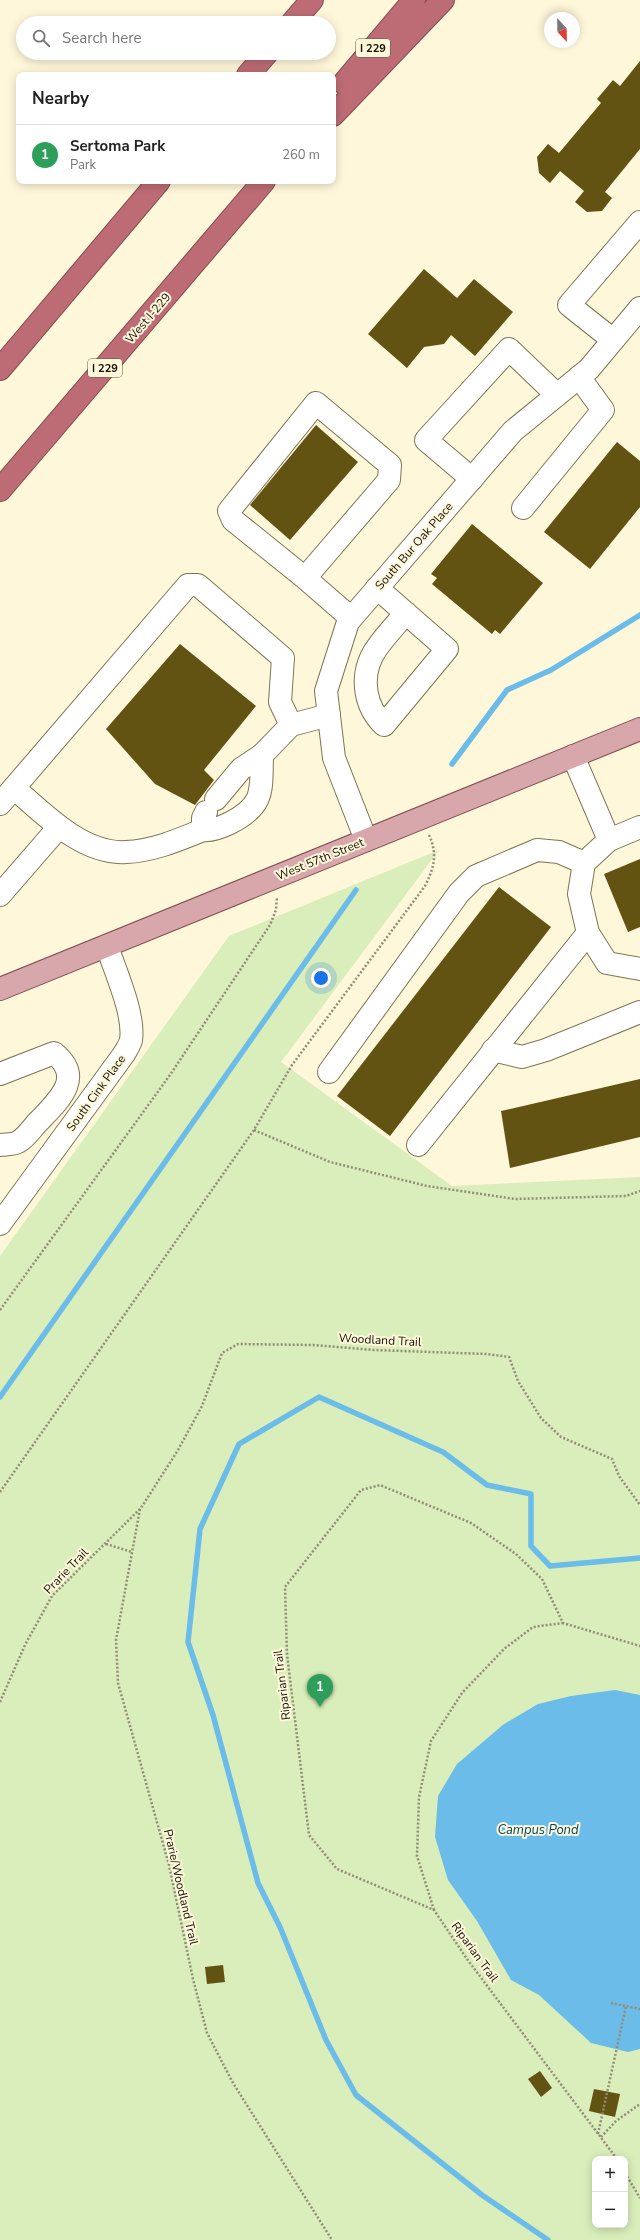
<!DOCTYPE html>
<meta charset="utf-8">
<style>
:root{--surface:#fff;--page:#f2f2f2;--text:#222;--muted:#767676;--line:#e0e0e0;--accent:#a61d63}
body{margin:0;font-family:"Nunito Sans",sans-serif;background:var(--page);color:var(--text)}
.controls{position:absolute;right:12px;bottom:12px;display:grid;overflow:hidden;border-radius:8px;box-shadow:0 2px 10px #0003}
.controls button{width:36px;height:36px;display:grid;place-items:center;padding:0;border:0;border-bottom:1px solid var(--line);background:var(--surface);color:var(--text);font:20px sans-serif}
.compass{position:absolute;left:544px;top:12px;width:36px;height:36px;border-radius:50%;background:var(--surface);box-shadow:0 2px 10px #0003;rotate:158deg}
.you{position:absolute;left:321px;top:978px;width:14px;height:14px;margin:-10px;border:3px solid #fff;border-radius:50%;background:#1a73e8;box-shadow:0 0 0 6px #1a73e833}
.badge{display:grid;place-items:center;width:26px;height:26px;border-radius:50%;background:var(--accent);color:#fff;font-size:13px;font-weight:700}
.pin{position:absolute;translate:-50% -33px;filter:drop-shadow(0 1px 2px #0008)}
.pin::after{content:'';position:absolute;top:21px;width:14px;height:12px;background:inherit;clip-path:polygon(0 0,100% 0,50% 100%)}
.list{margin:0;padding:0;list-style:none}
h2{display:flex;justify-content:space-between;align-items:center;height:52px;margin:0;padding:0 16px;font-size:17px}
h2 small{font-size:13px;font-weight:400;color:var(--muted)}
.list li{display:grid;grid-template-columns:26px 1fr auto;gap:12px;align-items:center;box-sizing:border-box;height:60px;padding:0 16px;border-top:1px solid var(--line)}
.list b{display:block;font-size:15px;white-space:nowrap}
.list p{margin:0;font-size:13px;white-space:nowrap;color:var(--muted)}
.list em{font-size:13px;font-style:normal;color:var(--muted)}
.icon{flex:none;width:22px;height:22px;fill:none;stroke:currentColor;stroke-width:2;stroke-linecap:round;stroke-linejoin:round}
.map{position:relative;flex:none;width:640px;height:2240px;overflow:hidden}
.search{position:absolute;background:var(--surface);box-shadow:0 2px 10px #0003;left:16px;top:16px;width:320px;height:44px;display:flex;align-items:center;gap:10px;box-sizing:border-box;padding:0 14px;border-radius:22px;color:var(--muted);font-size:15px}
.panel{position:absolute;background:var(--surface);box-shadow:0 2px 10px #0003;left:16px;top:72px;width:320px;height:112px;border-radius:8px}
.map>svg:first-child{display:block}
</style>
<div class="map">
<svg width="640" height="2240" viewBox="0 0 640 2240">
<rect width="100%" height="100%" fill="#fef7da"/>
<path fill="#d9eeba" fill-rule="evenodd" d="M 439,850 L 281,1062 L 452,1186 L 640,1177 L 640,2240 L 0,2240 L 0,1256 L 229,936 ZM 595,2159 L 625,2159 L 625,2225 L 595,2225 Z"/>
<polygon fill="#6bbce9" points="615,1690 640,1695 640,2049 628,2052 591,2043 539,1995 511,1980 477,1921 448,1880 435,1837 438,1796 457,1764 504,1724 538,1704 571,1696"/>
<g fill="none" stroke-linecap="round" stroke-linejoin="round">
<g stroke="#6bbce9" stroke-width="5.5">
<polyline points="452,764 507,690 551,670 640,615"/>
<polyline points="0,1397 356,890"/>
<polyline points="548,2240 482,2195 356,2095 326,2040 280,1927 258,1883 213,1715 188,1642 200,1529 239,1444 319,1397 443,1452 487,1485 531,1494 531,1546 550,1566 640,1558"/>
</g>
</g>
<g fill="#625313">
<polygon points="640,61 640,149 605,192 612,198 602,211 587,212 575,202 584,191 560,171 550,183 539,173 537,157 548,144 559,153 601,103 597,99 613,80 620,86"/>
<polygon points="424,269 457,298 474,279 513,312 475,356 451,335 444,344 424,347 407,368 368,334"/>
<polygon points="316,425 358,462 290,540 250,505"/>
<polygon points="617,442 640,461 640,507 590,569 544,532"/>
<polygon points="472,524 543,583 500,634 495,630 492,634 432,584 437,578 431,574"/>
<polygon points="180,644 256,706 204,770 214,780 195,805 155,784 106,729"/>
<polygon points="640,859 640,927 628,932 604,874"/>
<polygon points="499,887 551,927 390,1136 337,1096"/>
<polygon points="640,1079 640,1137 510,1168 501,1111"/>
<polygon points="223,1965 225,1982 207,1984 205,1967"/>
<polygon points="540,2071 552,2088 541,2097 528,2079"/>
<polygon points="594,2089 620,2094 615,2117 589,2111"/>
</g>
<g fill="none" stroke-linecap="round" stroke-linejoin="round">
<g stroke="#7d7554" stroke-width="24">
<g id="minor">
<polyline points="613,340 569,305 640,222"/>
<polyline points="472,479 426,440 509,349 557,395"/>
<polyline points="523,508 603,410 579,377"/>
<polyline points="305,578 233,520 229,511 316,403 390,465 389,480 305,578 351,618"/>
<path d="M 377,588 L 447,649 L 384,725 C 365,707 360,678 373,654 C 381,640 395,626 406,613"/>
<polyline points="262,755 291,725"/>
<polyline points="573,756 609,840"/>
<path d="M 14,788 C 44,814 83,855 126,852 C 153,851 178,840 203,830"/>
<polyline points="0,804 188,585 198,585 283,658 280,702 291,725 329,715"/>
<path d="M 206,812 L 203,818 L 203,830 C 211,831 222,827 230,823 C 265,805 261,791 262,755 L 241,769 L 216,799"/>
<polyline points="640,827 609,840 584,863 579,894 588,933 607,963 640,969"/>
<polyline points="366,840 334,758 326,691 348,622 513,431 589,369 640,308"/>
<polyline points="0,895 59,827"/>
<polyline points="493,1050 522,1057 546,1050 640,1012"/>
<polyline points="329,1072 459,893 476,876 537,850 559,852 584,863"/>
<path d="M 0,1074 L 54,1053 C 85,1078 58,1101 38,1122 C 32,1128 26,1138 18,1142 C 14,1145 5,1144 0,1145"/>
<polyline points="418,1145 588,933"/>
<path d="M 0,1224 L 124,1054 C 126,1050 130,1045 131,1040 C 135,1014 115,971 107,946"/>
</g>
</g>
<g stroke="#834d4e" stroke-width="24">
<polyline id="major" points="0,989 640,729"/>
</g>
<g stroke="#834d4e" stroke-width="24">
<g id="highway">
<polyline points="292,23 312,0"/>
<polyline points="248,75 267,53"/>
<polyline points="344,83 414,0"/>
<polyline points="333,115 443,0"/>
<polyline points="0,369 159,181"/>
<polyline points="0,490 264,181"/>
</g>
</g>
<g stroke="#928c77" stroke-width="2.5" stroke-dasharray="2 2" stroke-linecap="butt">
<polyline points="254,1130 330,1162 427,1186 515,1199 626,1196 640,1191"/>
<polyline points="0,1310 170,1075 270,925 276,910 277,897"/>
<path d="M 0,1492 L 254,1130 L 292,1065 L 425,886 C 434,868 438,854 429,835"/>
<polyline points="140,1509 116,1640 118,1683 169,1865 193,1979 207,2033 233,2083 332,2240"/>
<polyline points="106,1544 132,1552"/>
<polyline points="0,1702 25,1645 52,1596 141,1508 178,1450 202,1406 222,1353 238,1344 313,1345 374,1350 487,1354 509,1357 518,1381 541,1418 561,1437 612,1459 619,1476 640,1505"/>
<polyline points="434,1910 417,1856 419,1797 431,1741 462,1693 504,1649 533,1627 563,1623"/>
<polyline points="611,2003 640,2009"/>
<polyline points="598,2134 626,2006"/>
<polyline points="601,2137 616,2121 640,2104"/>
<polyline points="617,2159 467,1959 434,1910 337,1869 309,1835 287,1654 285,1587 361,1490 380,1485 471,1523 516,1554 542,1579 563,1623 640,1646"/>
<polyline points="625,2173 640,2198"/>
</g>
<use href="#minor" stroke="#fff" stroke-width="22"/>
<use href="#major" stroke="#d7a7ac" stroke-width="22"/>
<use href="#highway" stroke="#bd6c75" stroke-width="22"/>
</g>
<g text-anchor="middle" stroke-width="4" stroke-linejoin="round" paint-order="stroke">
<g fill="#fef7da" stroke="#5c5846" stroke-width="1">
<rect x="356" y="39" width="34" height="18" rx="3"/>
<rect x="88" y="359" width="34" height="18" rx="3"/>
</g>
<g font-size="11" font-weight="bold" fill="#171407">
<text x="373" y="52">I 229</text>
<text x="105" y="372">I 229</text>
</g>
<g font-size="12" fill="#171407" stroke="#fef7da">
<text transform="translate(148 318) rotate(-49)" y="4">West I-229</text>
<text transform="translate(414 546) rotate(-49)" y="4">South Bur Oak Place</text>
<text transform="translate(320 859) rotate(-22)" y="4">West 57th Street</text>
<text transform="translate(96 1093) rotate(-54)" y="4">South Cink Place</text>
<text transform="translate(380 1340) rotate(3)" y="4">Woodland Trail</text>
<text transform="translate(66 1571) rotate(-46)" y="4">Prarie Trail</text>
<text transform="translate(282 1685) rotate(-97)" y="4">Riparian Trail</text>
<text transform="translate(181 1887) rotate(77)" y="4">Prarie/Woodland Trail</text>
<text transform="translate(475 1952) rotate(54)" y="4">Riparian Trail</text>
</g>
<g font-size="13" font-style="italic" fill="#004663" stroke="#fef7da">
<text x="538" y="1834">Campus Pond</text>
</g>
</g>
</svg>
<div class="controls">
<button>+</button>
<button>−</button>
</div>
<svg class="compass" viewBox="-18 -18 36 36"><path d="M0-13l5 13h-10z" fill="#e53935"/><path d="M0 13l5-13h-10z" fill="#767676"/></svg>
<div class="you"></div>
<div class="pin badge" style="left:320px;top:1707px;background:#2e9e5b">1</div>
<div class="search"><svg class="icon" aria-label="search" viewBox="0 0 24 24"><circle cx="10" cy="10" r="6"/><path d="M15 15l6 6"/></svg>Search here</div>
<section class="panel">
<h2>Nearby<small></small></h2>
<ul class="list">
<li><span class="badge" style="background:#2e9e5b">1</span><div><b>Sertoma Park</b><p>Park</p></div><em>260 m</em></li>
</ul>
</section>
</div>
